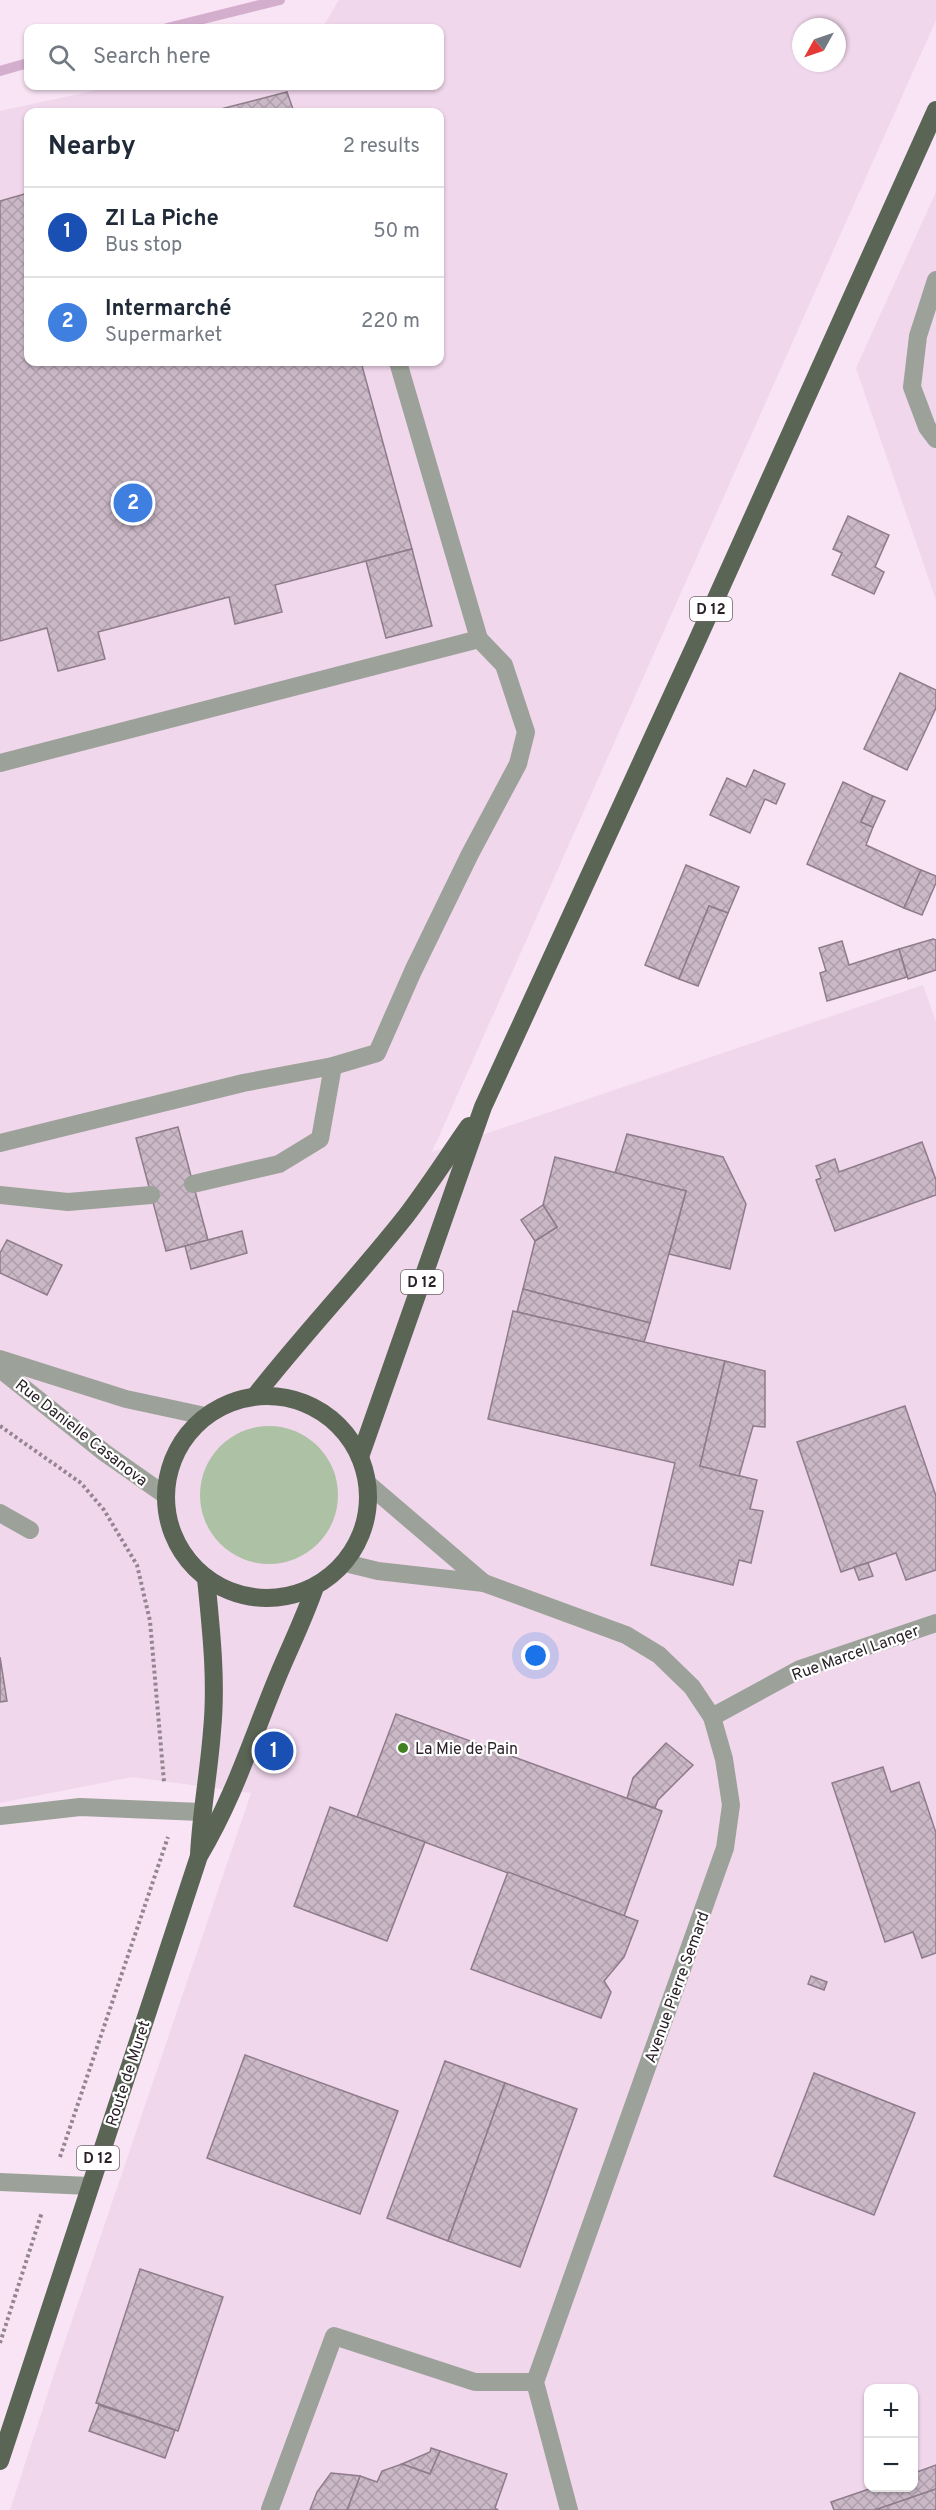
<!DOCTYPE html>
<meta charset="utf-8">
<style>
:root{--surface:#fff;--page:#f6f6f7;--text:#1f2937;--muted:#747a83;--line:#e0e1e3;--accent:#2563eb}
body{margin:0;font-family:Overpass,sans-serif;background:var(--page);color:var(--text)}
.controls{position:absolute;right:18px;bottom:18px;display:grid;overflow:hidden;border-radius:12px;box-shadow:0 2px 4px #0004}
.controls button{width:54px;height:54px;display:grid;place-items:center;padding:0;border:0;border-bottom:2px solid var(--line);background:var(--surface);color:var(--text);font:30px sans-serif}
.compass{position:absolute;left:792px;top:18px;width:54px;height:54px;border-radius:50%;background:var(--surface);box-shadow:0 2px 4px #0004;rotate:230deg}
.you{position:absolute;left:536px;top:1656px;width:21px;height:21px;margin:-15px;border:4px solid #fff;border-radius:50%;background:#1a73e8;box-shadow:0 0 0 9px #1a73e833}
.badge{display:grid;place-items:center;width:39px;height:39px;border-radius:50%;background:var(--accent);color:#fff;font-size:20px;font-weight:700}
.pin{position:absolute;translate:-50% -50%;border:3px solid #fff;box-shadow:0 2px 6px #0006}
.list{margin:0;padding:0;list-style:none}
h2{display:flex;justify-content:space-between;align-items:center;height:78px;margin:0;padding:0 24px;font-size:26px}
h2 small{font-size:20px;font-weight:400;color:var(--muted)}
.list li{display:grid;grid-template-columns:39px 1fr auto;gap:18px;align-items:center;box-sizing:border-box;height:90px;padding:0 24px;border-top:2px solid var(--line)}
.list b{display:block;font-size:22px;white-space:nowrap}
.list p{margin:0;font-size:20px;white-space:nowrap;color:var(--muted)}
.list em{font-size:20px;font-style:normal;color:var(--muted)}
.icon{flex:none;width:33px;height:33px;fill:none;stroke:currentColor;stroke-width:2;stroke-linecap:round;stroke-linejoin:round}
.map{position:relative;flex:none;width:936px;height:2510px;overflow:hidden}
.search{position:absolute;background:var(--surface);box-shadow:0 2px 4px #0004;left:24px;top:24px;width:420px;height:66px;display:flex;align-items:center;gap:15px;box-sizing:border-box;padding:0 21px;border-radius:12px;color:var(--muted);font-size:22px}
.panel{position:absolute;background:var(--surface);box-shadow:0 2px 4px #0004;left:24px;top:108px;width:420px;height:258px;border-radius:12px}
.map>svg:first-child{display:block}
</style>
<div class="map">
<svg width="936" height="2510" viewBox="0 0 936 2510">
<defs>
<pattern id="building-cross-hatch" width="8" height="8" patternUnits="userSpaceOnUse" patternTransform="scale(1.5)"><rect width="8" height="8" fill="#cbb8c7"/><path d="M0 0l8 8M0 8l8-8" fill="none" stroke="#ae9eab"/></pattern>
</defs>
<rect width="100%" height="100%" fill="#f8e4f4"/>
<g fill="#f1d7ec" fill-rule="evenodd">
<path d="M 339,0 L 936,0 L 936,20 L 432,1152 L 923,985 L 936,1022 L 936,2510 L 10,2510 L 58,2362 L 251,1793 L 132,1777 L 0,1803 L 0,111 L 115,86 L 440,86 L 440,28 L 322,28 ZM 801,27 L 837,27 L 837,63 L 801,63 ZM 28,112 L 440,112 L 440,362 L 28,362 ZM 868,2388 L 914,2388 L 914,2488 L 868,2488 Z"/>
<polygon points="936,192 936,600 856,368"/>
</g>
<circle fill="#adc1a5" cx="269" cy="1495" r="69"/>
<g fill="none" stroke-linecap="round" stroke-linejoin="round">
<g stroke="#d3aecd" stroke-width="10">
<polyline points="167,28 280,0"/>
<polyline points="0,71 28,63"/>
</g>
</g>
<g fill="url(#building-cross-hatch)" stroke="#8e7c8b" stroke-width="1.5">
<polygon points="287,92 294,112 209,112"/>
<polygon points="28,193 28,362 361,362 412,549 275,585 282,612 235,624 229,597 98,632 105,659 58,671 47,628 0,641 0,201"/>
<polygon points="848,516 889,535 875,567 884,572 874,594 832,575 842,553 833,549"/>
<polygon points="412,549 432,626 386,638 366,561"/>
<polygon points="900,673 936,690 936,708 907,770 864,749"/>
<polygon points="754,770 785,784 776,804 765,799 750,833 710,815 727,778 746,787"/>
<polygon points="843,782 873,796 861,822 873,827 866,845 921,870 904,908 807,864"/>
<polygon points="873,796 885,801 873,827 861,822"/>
<polygon points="686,865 739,887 728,913 709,906 679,979 645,965"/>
<polygon points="921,870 936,876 936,883 922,915 904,908"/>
<polygon points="709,906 728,913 698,986 679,979"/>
<polygon points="933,939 936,940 936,970 908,979 899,949"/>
<polygon points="842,941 849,965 899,949 907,977 827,1001 820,973 826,971 819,948"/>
<polygon points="178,1127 208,1240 166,1251 136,1138"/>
<polygon points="627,1134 723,1157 746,1204 730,1269 669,1254 686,1191 615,1173"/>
<polygon points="922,1142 936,1180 936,1195 835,1231 816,1180 821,1178 816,1166 835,1159 839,1172"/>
<polygon points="555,1157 686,1191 650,1323 523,1289 535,1241 557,1227 543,1205"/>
<polygon points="543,1205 557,1227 535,1241 521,1220"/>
<polygon points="242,1231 247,1253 191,1269 185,1246"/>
<polygon points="7,1240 62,1265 47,1295 0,1273 0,1253"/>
<polygon points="523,1289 650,1323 644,1342 517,1312"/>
<polygon points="513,1311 725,1361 700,1466 757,1480 750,1509 763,1511 751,1563 739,1560 733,1585 651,1565 675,1463 488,1419"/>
<polygon points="725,1361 765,1371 765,1427 753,1426 739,1476 700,1466"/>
<polygon points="905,1406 936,1496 936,1570 906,1580 896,1553 841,1572 797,1442"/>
<polygon points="868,1563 873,1576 859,1580 854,1567"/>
<polygon points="0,1657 7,1701 0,1702"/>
<polygon points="396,1714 662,1811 624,1916 357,1817"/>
<polygon points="666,1743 693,1765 658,1800 655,1808 627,1798 633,1778"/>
<polygon points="883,1767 891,1792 919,1782 936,1833 936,1953 922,1958 913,1932 885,1942 832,1783"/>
<polygon points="330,1807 425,1842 387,1941 294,1906"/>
<polygon points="508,1872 638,1921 624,1957 604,1981 611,1992 601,2018 471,1969"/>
<polygon points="811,1976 827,1982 824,1990 808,1984"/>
<polygon points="245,2055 398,2111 360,2214 207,2158"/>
<polygon points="445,2061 505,2083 448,2241 387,2218"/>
<polygon points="814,2073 915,2113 874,2215 774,2176"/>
<polygon points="505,2083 577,2109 520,2267 448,2241"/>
<polygon points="140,2269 223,2297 178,2431 96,2403"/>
<polygon points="99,2405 175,2430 165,2458 89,2431"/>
<polygon points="431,2448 440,2451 430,2474 402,2464 430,2452"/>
<polygon points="440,2451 507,2474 495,2508 498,2510 347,2510 360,2476 377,2482 382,2471 402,2464 430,2474"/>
<polygon points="936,2465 936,2489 875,2510 834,2510 831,2502 872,2488 914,2488 914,2473"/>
<polygon points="331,2473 360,2476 347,2510 310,2510 317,2492"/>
<polygon points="936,2489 936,2510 875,2510"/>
</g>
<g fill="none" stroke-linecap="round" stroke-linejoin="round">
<g stroke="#948691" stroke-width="4" stroke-dasharray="3 3" stroke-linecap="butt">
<polyline points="0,1426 81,1483 104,1510 137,1565 150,1621 164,1782"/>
<polyline points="60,2157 168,1837"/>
<polyline points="0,2343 42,2212"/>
</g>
<g stroke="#9ca299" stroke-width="18">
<polyline points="936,280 918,336 912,387 927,427 936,439"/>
<polyline points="398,362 479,639"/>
<polyline points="0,763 479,639 504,665 526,732 518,764 470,854 413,971 377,1053 333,1066 243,1083 0,1143"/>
<polyline points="193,1184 279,1164 320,1139 333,1066"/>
<polyline points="0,1195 68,1202 151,1195"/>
<polyline points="0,1513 30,1530"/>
<polyline points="0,2182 89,2186"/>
</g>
<g stroke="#9ca299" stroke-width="18">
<polyline points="0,1359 126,1399 205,1416"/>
<polyline points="0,1369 105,1453 165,1495"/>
<polyline points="345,1563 378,1571 484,1583 367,1483"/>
<polyline points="484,1583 626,1635 659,1655 692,1687 712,1717 724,1759 731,1805 725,1848 535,2382 569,2510"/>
<polyline points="712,1717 800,1669 936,1623"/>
<polyline points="0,1816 80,1807 201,1812"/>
<polyline points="270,2509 334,2336 475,2382 535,2382"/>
</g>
<g stroke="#5a6556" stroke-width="18">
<path d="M 255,1396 C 303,1335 357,1278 406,1216 C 428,1187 448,1156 469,1126"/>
<circle cx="267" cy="1497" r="101"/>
<polyline points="360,1457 483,1107 696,643 936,110"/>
<path d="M 199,1855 C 201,1813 209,1772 212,1731 C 217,1680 211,1629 206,1578"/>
<path d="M 0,2461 L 199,1856 C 235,1796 253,1735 280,1671 C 292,1643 305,1616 315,1587"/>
</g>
</g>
<circle fill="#408020" stroke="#fff" stroke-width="2" cx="403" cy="1748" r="6"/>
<g text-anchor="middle" stroke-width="4.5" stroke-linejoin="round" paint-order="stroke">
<g fill="#fff" stroke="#696468" stroke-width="1.5">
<rect x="690" y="597" width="42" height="24" rx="4.5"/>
<rect x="401" y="1270" width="42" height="24" rx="4.5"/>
<rect x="77" y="2146" width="42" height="24" rx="4.5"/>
</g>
<g font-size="15" font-weight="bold" fill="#292127">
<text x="711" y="614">D 12</text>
<text x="422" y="1287">D 12</text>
<text x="98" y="2163">D 12</text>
</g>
<g font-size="16" fill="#292127" stroke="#fff">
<text transform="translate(82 1432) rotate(38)" y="6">Rue Danielle Casanova</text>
<text transform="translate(855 1652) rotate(-20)" y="6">Rue Marcel Langer</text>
<text transform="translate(676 1987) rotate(-70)" y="6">Avenue Pierre Semard</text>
<text transform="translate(127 2073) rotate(-72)" y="6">Route de Muret</text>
</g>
<g font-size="16" fill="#292127" stroke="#fff" text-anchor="start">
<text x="415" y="1754">La Mie de Pain</text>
</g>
</g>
</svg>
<div class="controls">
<button>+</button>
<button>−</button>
</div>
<svg class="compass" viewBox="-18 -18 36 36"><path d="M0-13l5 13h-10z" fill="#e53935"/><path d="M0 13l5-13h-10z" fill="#747a83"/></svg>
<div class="you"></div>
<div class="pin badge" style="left:274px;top:1751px;background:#1a4fb4">1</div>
<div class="pin badge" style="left:133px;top:503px;background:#3f7fe0">2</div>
<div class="search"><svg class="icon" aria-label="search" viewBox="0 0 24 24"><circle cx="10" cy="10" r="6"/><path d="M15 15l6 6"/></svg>Search here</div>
<section class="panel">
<h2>Nearby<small>2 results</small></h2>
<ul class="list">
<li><span class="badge" style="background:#1a4fb4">1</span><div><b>ZI La Piche</b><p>Bus stop</p></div><em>50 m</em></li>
<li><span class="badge" style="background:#3f7fe0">2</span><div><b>Intermarché</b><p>Supermarket</p></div><em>220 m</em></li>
</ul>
</section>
</div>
